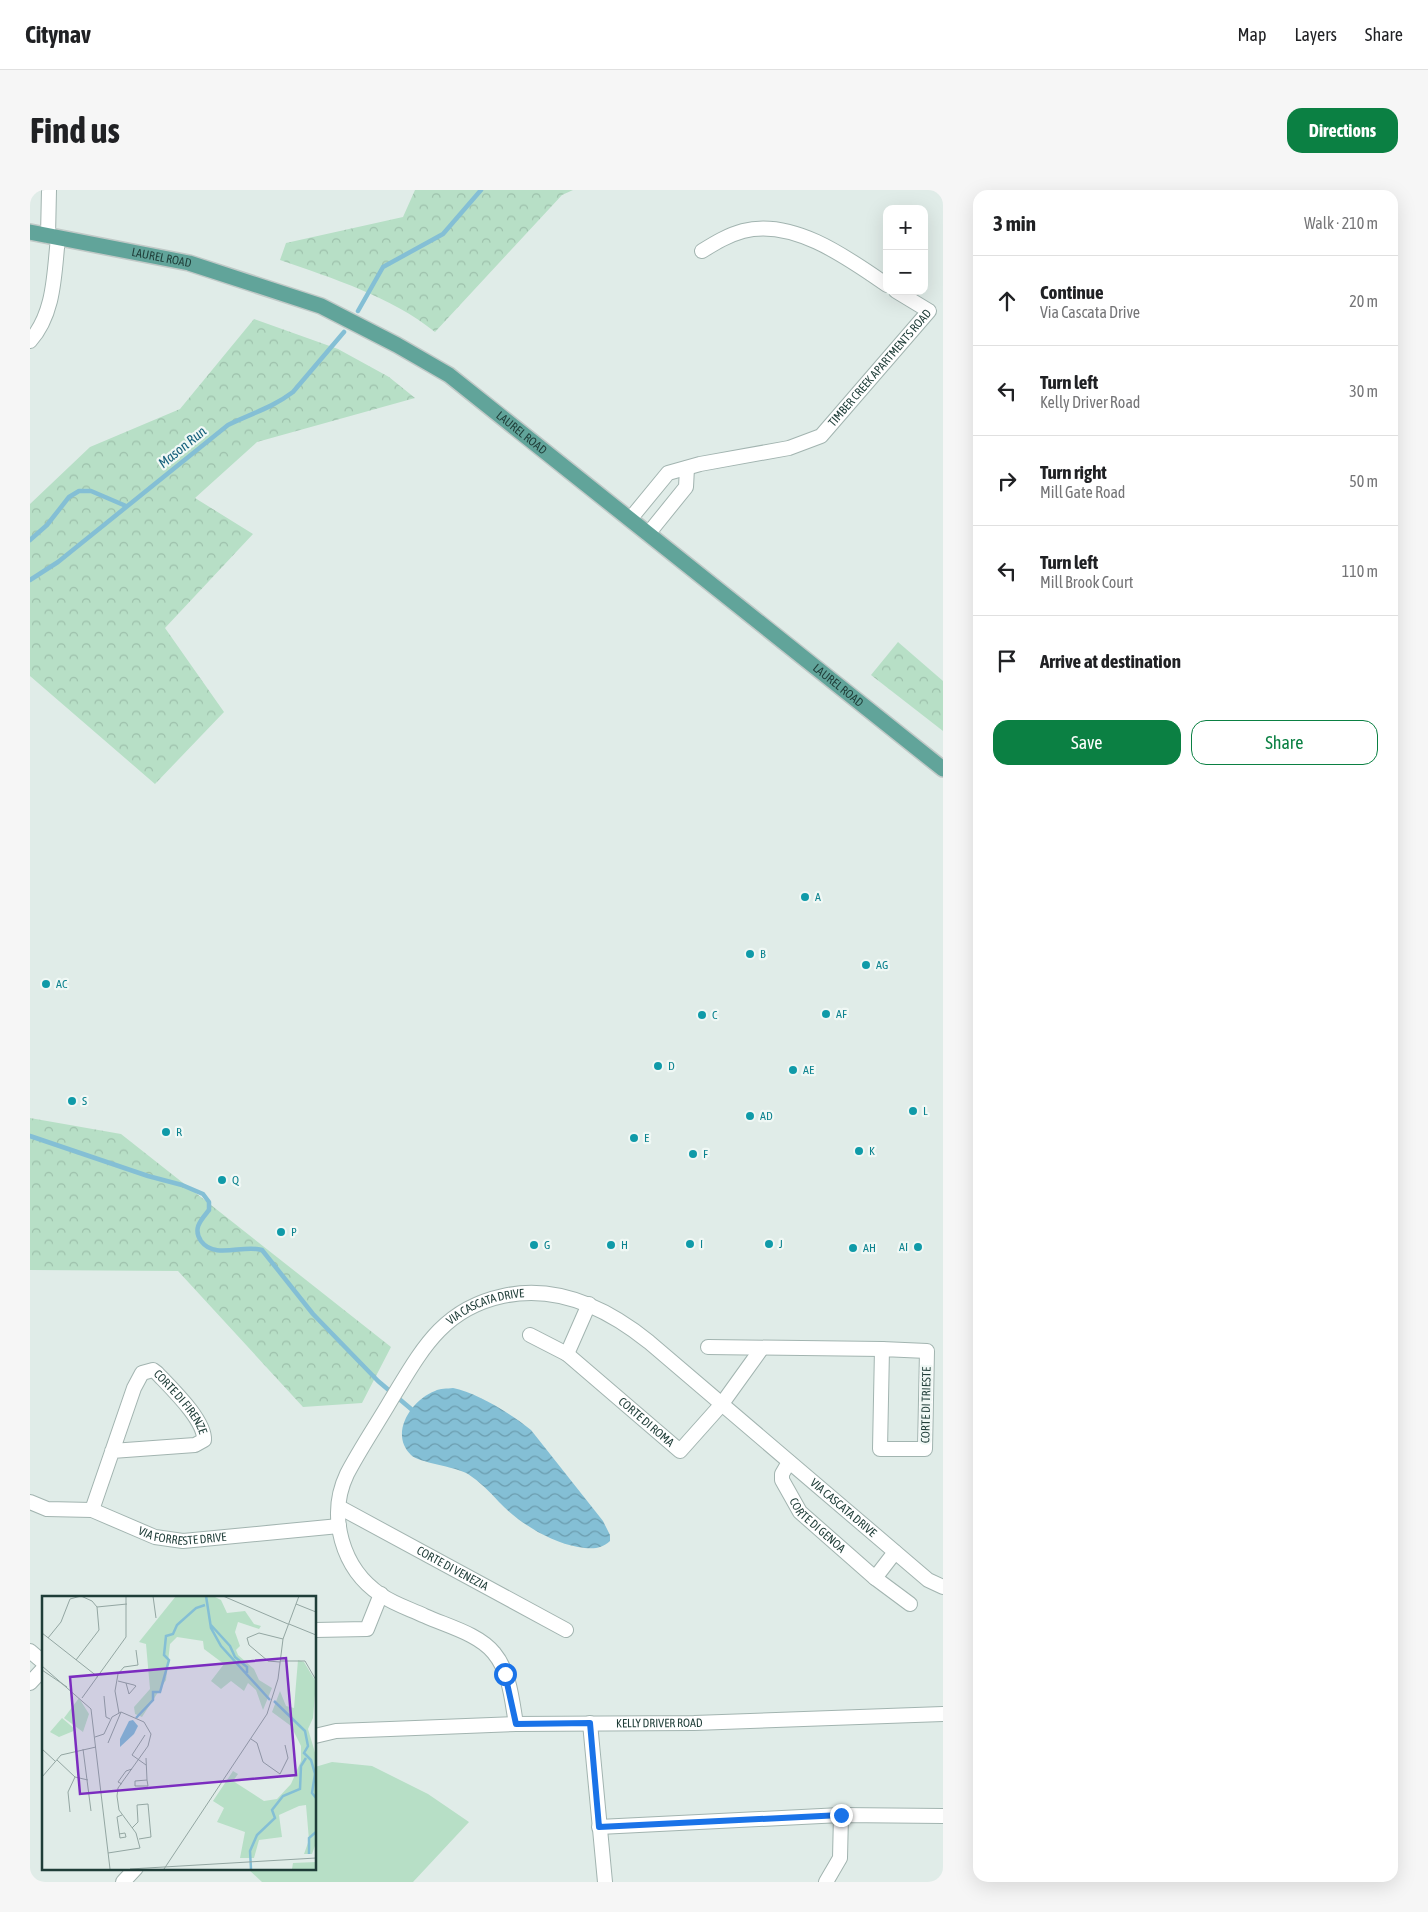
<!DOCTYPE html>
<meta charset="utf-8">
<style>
:root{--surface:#fff;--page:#f6f6f6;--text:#202124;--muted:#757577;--line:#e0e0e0;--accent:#0b8043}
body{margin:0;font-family:"Asap Condensed",sans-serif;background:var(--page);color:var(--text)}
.controls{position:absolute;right:15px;top:15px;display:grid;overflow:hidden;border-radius:10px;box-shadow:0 5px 20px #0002}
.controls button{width:45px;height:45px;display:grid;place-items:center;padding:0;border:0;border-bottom:1px solid var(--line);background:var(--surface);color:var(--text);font:25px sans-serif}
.stop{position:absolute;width:15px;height:15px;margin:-11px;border:4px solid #1a73e8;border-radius:50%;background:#fff}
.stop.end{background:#1a73e8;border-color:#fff;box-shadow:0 1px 5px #0008}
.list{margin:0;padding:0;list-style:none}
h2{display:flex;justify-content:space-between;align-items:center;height:65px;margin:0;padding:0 20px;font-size:21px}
h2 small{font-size:16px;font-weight:400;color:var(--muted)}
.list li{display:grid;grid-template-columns:32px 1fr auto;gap:15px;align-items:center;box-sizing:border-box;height:90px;padding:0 20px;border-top:1px solid var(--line)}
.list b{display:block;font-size:19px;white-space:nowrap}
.list p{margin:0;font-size:16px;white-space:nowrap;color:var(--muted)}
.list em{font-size:16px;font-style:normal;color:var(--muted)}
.actions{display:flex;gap:10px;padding:15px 20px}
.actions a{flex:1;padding:11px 0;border:1px solid var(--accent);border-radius:15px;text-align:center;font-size:18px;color:var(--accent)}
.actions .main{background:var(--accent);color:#fff}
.icon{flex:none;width:28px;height:28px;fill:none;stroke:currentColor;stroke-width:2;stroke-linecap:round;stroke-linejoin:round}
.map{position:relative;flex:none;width:913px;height:1692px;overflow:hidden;border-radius:15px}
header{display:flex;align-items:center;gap:30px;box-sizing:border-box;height:70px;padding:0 25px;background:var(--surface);border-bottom:1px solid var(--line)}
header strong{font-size:24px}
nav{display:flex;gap:28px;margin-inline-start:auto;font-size:18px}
.intro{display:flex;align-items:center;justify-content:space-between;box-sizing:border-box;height:120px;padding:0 30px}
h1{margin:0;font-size:35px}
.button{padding:12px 22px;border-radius:15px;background:var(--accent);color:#fff;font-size:18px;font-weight:700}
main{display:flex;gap:30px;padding:0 30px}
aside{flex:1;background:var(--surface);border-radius:15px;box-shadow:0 5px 20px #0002}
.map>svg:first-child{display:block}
</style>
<header>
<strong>Citynav</strong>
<nav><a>Map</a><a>Layers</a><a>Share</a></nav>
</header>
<div class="intro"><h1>Find us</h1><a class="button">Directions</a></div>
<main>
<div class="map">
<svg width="913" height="1692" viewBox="0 0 913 1692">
<defs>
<pattern id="forest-crowns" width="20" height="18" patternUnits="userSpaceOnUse" patternTransform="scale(1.25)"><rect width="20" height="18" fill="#b7dfc6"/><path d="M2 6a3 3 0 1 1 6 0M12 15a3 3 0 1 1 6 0" fill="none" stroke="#9dc0ab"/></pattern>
<pattern id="water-waves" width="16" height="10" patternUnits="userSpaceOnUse" patternTransform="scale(1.25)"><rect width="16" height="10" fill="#84bfd5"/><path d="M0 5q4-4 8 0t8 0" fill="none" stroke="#6b9cae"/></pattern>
</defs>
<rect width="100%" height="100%" fill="#e0ece8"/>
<polygon fill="#b7dfc6" points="302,1572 342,1576 398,1604 439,1632 383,1692 232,1692 217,1678 285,1678 285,1577"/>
<g fill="url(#forest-crowns)">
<path d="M 385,0 L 543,0 L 532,5 L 405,142 C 360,106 304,89 250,70 L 256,53 L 373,27 Z"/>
<polygon points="224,129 308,159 359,187 385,208 227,252 165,308 223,344 135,438 194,522 125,594 0,486 0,314 60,257 150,219"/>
<polygon points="868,452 913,491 913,541 841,485"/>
<polygon points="0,928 91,944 361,1157 332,1213 273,1217 148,1081 0,1080"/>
</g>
<path fill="url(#water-waves)" d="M 423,1198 C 446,1202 483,1225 501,1240 L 573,1331 L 580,1345 L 580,1351 C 570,1360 561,1359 548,1357 C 520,1352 489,1333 469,1312 C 460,1302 450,1292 438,1284 C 424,1276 389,1273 381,1265 C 359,1244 381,1210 405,1201 C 410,1198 417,1199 423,1198 Z"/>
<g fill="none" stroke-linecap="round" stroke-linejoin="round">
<g stroke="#84bfd5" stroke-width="4.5">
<polyline points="328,121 353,77 413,44 451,0"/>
<polyline points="0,350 17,335 39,307 49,301 61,301 96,316"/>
<path d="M 0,390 L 28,372 L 198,235 C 220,224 242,218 263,202 L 314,142"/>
<path d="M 0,946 L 118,986 L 152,995 L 173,1004 L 179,1012 L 179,1020 C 172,1029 162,1038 171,1051 C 185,1070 213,1054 232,1060 L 283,1124 L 348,1191 L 387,1224"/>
</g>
<g stroke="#a2b4b0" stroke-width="16">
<g id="minor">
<polyline points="18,46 19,0"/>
<path d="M 672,61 C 685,53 698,45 713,41 C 763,28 818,68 857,95"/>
<path d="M 0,151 C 25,123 24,83 28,48"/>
<path id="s1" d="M 601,328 L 638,283 L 670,274 L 759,258 L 791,246 L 899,121 L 866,101"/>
<polyline points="618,344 656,297 657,278"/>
<path id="s2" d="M 500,1145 L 537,1164 L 650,1261 L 691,1215 L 732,1158"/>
<polyline points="678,1157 852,1159"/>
<polygon points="852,1159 897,1161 895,1259 850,1259"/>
<polyline points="537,1164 559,1114"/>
<path id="s3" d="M 759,1272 L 752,1284 L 752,1290 L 770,1322 L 845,1388 L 865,1362"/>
<path id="s4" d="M 0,1312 L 17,1319 L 62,1320 L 125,1347 L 153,1351 L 309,1336"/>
<path id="s5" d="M 309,1317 L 536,1440"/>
<path id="s6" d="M 62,1320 L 104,1198 L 112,1183 L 123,1180 L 127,1183 C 141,1198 175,1230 174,1250 L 165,1255 L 82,1261"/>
<polyline points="845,1388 880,1414"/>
<polyline points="285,1440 337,1439 351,1404"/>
<polyline points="0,1461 14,1473"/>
<polyline points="0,1493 14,1478"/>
<polyline points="560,1533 575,1692"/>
<path id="s7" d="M 486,1534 C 482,1511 480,1482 464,1463 C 449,1444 417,1436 395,1426 C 380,1419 364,1414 351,1405 C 312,1379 297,1326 317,1284 C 330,1259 347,1234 361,1210 C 391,1161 412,1119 473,1106 C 527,1094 578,1119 619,1152 L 898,1390 L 913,1397"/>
<path id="s8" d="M 285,1546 L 306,1541 L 360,1539 L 486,1534 L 664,1533 L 913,1524"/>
<polyline points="569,1637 811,1625 913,1626"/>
<polyline points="93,1692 106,1678"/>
<polyline points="796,1692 810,1668 811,1625"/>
</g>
</g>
<g stroke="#c0c9c7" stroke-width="18">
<g id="major">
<path id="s9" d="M 0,42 L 159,73 L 291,116 L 367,155 L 419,185 L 913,579"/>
</g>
</g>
<use href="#minor" stroke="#fff" stroke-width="14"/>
<use href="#major" stroke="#61a49a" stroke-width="15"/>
</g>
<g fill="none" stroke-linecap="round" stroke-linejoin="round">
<polyline stroke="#1a73e8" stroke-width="6" points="475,1484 486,1534 560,1533 569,1637 811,1625"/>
</g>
<g fill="#0f9aa8" stroke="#f0f8f5" stroke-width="2">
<circle cx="775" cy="707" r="5"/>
<circle cx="720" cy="764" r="5"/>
<circle cx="836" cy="775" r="5"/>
<circle cx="16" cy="794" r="5"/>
<circle cx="796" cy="824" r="5"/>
<circle cx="672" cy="825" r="5"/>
<circle cx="628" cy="876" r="5"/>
<circle cx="763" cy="880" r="5"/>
<circle cx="42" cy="911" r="5"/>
<circle cx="883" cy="921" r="5"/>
<circle cx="720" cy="926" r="5"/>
<circle cx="136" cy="942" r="5"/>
<circle cx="604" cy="948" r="5"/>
<circle cx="829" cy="961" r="5"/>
<circle cx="663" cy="964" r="5"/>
<circle cx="192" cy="990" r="5"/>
<circle cx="251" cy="1042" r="5"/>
<circle cx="660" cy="1054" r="5"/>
<circle cx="739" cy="1054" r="5"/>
<circle cx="504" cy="1055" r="5"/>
<circle cx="581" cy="1055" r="5"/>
<circle cx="888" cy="1057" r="5"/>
<circle cx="823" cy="1058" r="5"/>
</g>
<g text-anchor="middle" stroke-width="4.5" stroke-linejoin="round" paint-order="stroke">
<g font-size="12" fill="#1f3d38" stroke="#f0f8f5">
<text dy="4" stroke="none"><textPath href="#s9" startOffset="134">LAUREL ROAD</textPath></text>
<text dy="4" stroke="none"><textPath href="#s1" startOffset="306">TIMBER CREEK APARTMENTS ROAD</textPath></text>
<text dy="4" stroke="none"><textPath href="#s9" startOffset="539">LAUREL ROAD</textPath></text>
<text dy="4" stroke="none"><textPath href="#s9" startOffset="944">LAUREL ROAD</textPath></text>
<text dy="4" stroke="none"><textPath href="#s7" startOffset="564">VIA CASCATA DRIVE</textPath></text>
<text dy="4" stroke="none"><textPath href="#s6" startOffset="200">CORTE DI FIRENZE</textPath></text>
<text transform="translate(896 1215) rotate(-89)" y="4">CORTE DI TRIESTE</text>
<text dy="4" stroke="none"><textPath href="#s2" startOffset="146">CORTE DI ROMA</textPath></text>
<text dy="4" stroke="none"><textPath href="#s7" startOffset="998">VIA CASCATA DRIVE</textPath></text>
<text dy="4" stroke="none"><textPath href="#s3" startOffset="78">CORTE DI GENOA</textPath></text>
<text dy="4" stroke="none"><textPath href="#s4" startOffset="159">VIA FORRESTE DRIVE</textPath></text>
<text dy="4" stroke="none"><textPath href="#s5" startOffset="129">CORTE DI VENEZIA</textPath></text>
<text dy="4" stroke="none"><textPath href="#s8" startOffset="345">KELLY DRIVER ROAD</textPath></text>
</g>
<g font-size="12" fill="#0d838f" stroke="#f0f8f5" text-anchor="start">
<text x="785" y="711">A</text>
<text x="730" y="768">B</text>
<text x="846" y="779">AG</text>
<text x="26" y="798">AC</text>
<text x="806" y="828">AF</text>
<text x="682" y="829">C</text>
<text x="638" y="880">D</text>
<text x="773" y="884">AE</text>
<text x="52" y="915">S</text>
<text x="893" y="925">L</text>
<text x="730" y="930">AD</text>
<text x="146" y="946">R</text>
<text x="614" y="952">E</text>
<text x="839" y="965">K</text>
<text x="673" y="968">F</text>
<text x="202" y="994">Q</text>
<text x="261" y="1046">P</text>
<text x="670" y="1058">I</text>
<text x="749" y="1058">J</text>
<text x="514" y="1059">G</text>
<text x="591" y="1059">H</text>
<text x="878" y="1061" text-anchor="end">AI</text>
<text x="833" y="1062">AH</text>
</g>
<g font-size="14" font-style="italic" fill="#16607c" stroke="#f0f8f5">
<text transform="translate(152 257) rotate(-39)" y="5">Mason Run</text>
</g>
</g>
<g transform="translate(12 1406)">
<rect width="274" height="274" fill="#e0ece8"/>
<path d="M 37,102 L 47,118 L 41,136 L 22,122 ZM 20,122 L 34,134 L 17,141 L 8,136 Z" fill="#b7dfc6"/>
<path d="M 134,0 L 171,0 L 179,4 L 185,17 L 203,15 L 212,28 L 219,30 L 217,33 L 196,26 L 193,36 L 198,50 L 194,54 L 196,59 L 212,73 L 217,84 L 230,92 L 221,114 L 214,94 L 206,87 L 202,95 L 189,85 L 179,93 L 169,85 L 182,68 L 162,53 L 161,45 L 135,41 L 128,48 L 124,84 L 100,121 L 93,118 L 92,111 L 108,93 L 104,48 L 97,46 ZM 256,64 L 262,66 L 274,86 L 271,122 L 266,133 L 274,160 L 274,247 L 270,258 L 262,258 L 267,244 L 264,209 L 257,210 L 237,219 L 240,241 L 217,244 L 212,262 L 198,262 L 203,236 L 175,226 L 182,212 L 171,205 L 191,175 L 196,178 L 191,185 L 222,205 L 235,203 L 249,188 L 259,165 L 259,150 L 249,130 L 230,116 L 238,95 L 244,110 L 252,112 ZM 274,266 L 274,273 L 250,273 L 251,267 Z" fill="#b7dfc6"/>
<path d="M 91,124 L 96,130 L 92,138 L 78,151 L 78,143 L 87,125 Z" fill="#84bfd5"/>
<path fill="none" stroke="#84bfd5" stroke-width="2.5" d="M 164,0 L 169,32 L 179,50 L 228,104M 168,28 L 188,50 L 193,61 L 205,71 L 205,77M 232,105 L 263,135 L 266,150 L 262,157 L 269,164 L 273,178 L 270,197 L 274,202M 94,122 L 111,104 L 111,96 L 118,96 L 127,64 L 122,59 L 124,40 L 131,38 L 135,29 L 154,12 L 163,9M 267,258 L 267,242 L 274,236M 209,273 L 208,255 L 215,239 L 233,222 L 230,214 L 241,200 L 258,193 L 259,170 L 264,162"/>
<path fill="none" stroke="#93a6a2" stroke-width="1" d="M 111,0 L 114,22M 181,0 L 246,28M 254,8 L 274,16M 55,11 L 85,8M 247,28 L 274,39M 0,37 L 56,81M 6,42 L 19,26 L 28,3 L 39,0 L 50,5 L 55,11 L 57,34 L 34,64M 238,65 L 263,65 L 274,84M 238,66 L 226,65 L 207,49 L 205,42 L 217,37 L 241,43M 0,70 L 49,113 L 68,273M 0,74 L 25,91M 76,85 L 92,89 L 94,90 L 87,98 L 84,87M 62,100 L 64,121 L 68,123M 40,102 L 84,41 L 84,0M 77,117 L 73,95 L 76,78 L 82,71 L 96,69 L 94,54M 103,139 L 90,159 L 104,169M 53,141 L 62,138 L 70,121 L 79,116 L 102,126 L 109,138 L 106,150 L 76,192 L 75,200 L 77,214 L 94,237 L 98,252 L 66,257M 209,143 L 215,147 L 221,166 L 238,178 L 246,162 L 243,149M 66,147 L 79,116M 0,153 L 13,165M 41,153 L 49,215M 104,162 L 105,184M 15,164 L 33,181 L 46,184M 0,181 L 19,159 L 54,151M 105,184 L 106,190 L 93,190 L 93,185 ZM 80,188 L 76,186 L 84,175 L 90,173M 28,216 L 26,196 L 33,181M 90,232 L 96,226 L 95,209 L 106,208 L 109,241 L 97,243M 77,238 L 83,237 L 84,241 L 78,242 L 75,221 L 80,219M 88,273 L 274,262M 122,273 L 225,118 L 236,83 L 241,43 L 257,0"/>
<path fill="#7b2cbf" fill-opacity="0.15" stroke="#7b2cbf" stroke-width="2.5" d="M 244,62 L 254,179 L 38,198 L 28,81 Z"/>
<rect width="274" height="274" fill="none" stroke="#1f3d38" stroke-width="2.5"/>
</g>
</svg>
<div class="controls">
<button>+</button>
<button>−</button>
</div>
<div class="stop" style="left:475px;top:1484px"></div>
<div class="stop end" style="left:811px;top:1625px"></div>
</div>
<aside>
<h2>3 min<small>Walk · 210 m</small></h2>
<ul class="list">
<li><svg class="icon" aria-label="ahead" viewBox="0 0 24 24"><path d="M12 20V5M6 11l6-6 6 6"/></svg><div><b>Continue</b><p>Via Cascata Drive</p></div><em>20 m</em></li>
<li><svg class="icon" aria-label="left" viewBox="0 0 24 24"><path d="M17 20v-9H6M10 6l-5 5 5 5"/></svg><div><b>Turn left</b><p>Kelly Driver Road</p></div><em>30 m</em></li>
<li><svg class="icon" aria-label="right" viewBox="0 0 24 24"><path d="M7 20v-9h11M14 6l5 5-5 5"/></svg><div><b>Turn right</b><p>Mill Gate Road</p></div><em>50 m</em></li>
<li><svg class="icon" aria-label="left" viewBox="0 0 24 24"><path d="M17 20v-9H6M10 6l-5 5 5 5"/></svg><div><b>Turn left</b><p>Mill Brook Court</p></div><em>110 m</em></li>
<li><svg class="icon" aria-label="arrive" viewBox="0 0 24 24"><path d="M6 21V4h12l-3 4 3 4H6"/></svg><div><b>Arrive at destination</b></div></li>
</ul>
<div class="actions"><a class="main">Save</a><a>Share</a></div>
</aside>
</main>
